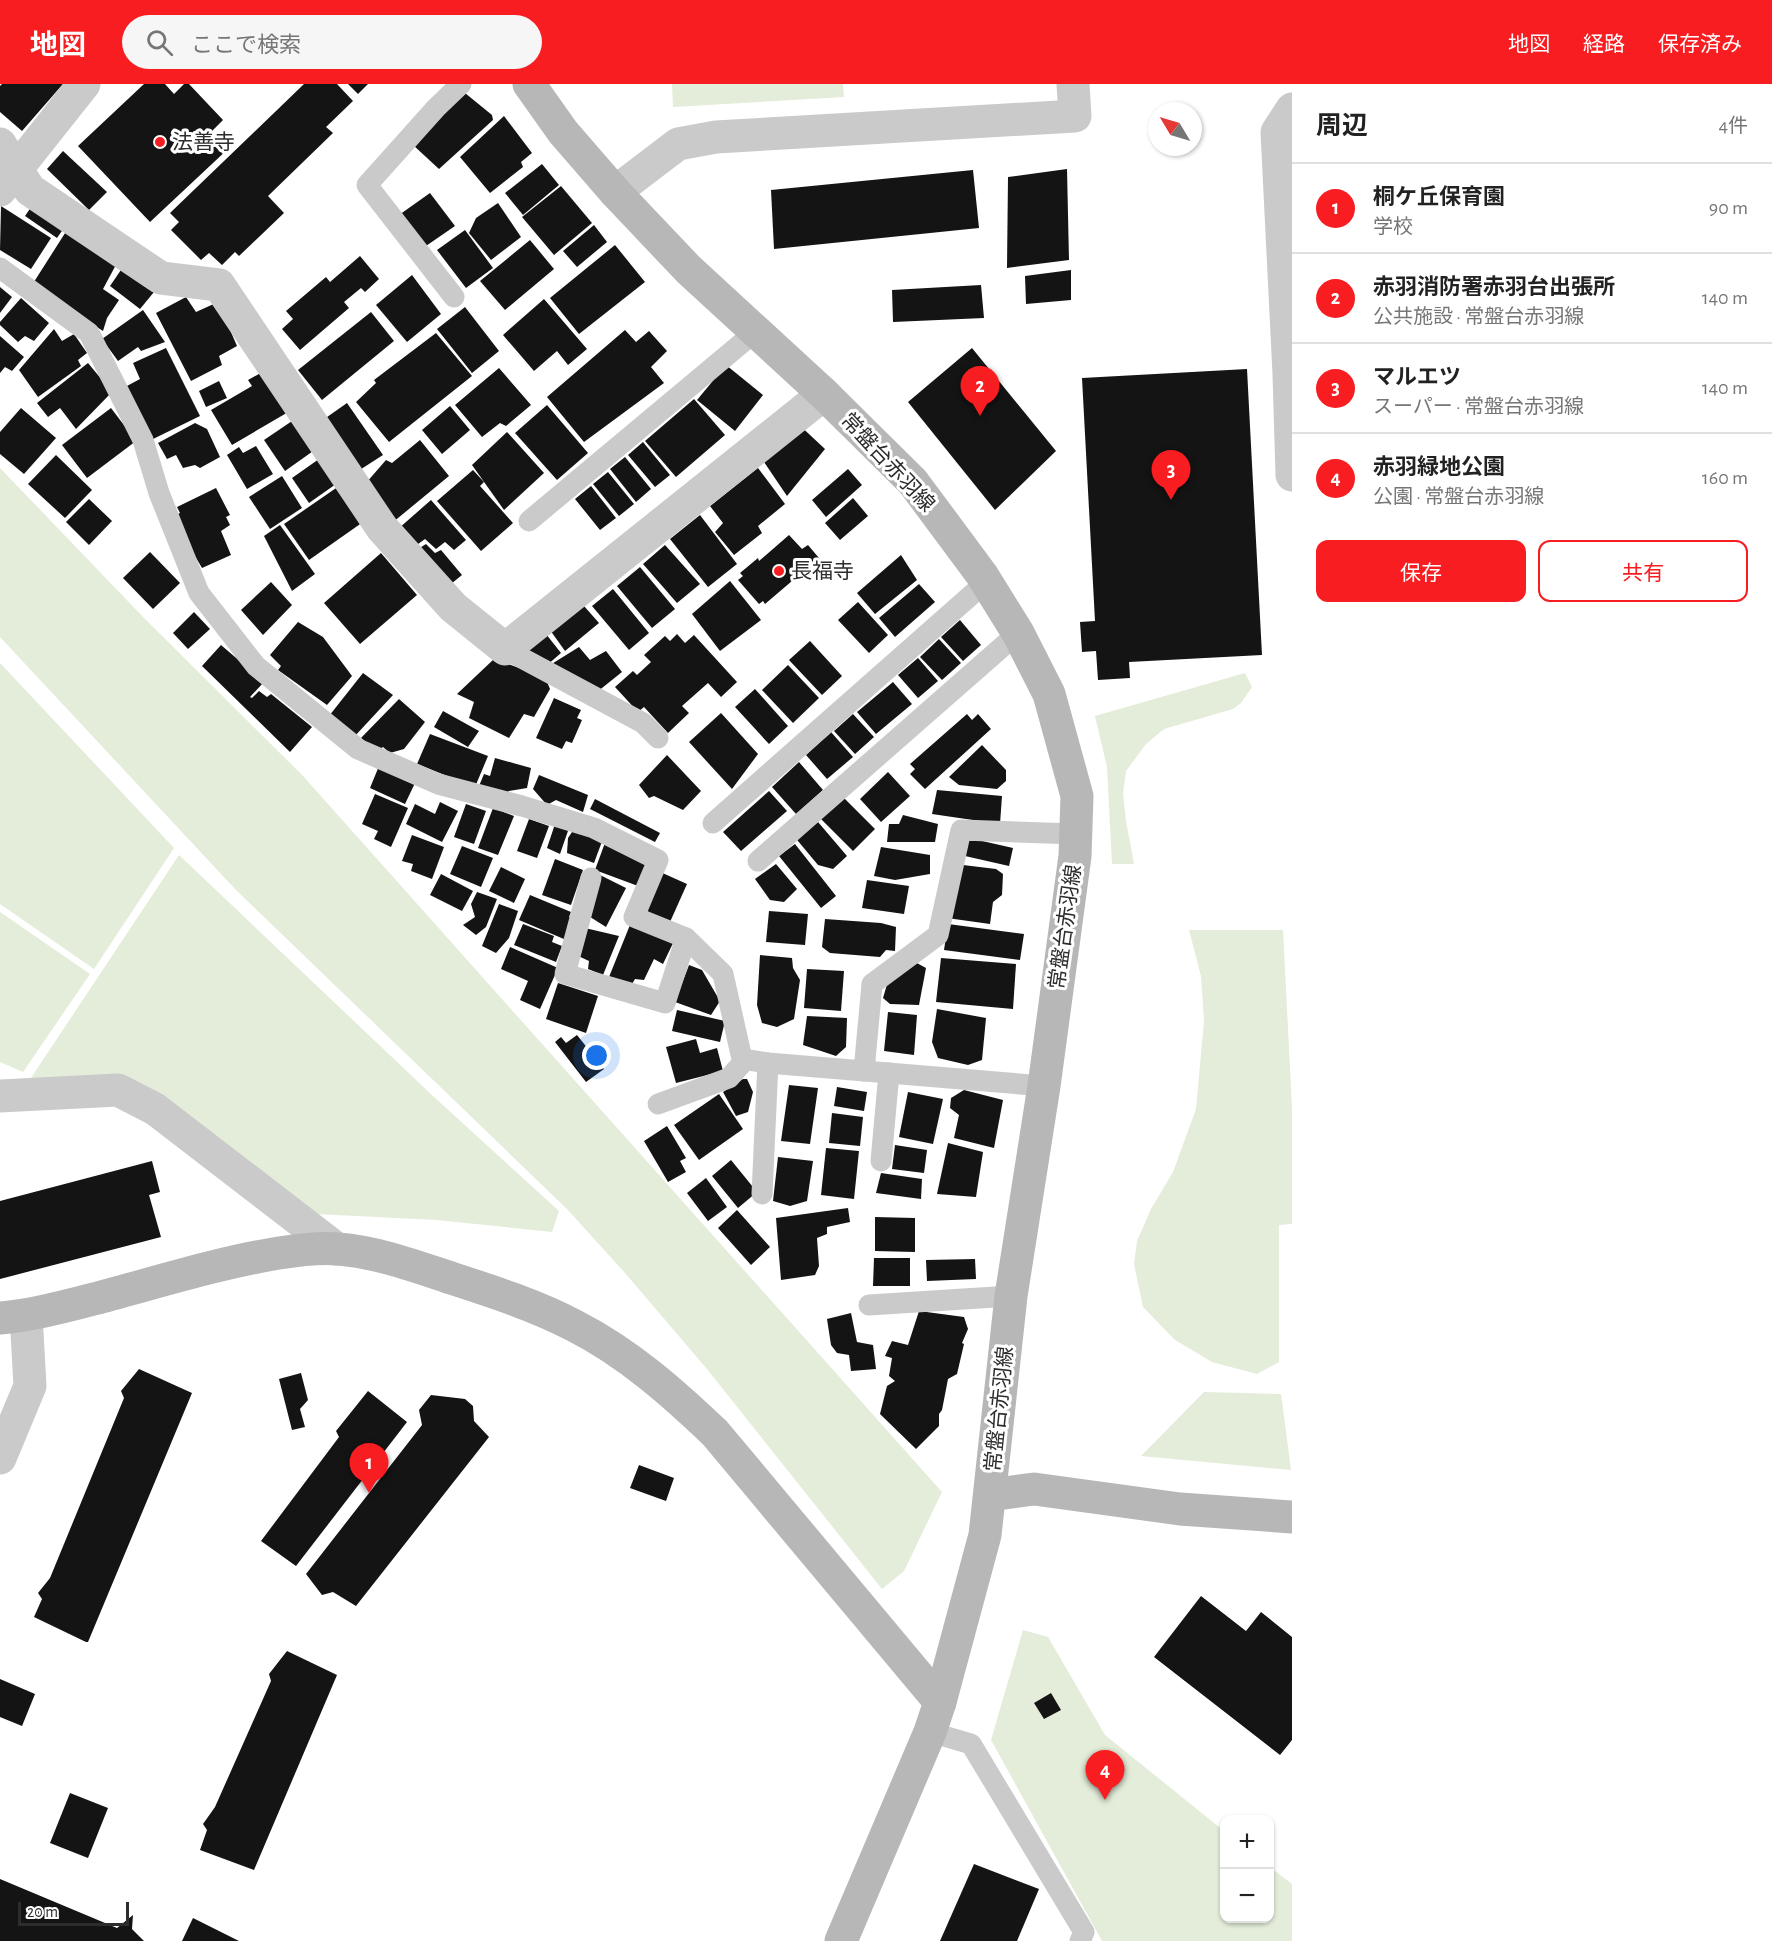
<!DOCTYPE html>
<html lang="ja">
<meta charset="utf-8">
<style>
:root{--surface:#fff;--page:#f6f6f6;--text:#222;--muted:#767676;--line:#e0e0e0;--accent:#f71d21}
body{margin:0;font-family:"Alegreya Sans","Noto Sans JP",sans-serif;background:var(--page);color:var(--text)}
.controls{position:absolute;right:18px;bottom:18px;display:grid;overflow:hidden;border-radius:12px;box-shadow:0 2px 4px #0004}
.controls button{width:54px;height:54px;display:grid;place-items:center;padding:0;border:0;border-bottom:2px solid var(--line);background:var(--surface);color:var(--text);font:30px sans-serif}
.compass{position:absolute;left:1148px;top:18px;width:54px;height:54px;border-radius:50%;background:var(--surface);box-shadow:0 2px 4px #0004;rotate:308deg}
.scale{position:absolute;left:18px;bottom:15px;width:111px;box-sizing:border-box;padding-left:6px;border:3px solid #2d2d2d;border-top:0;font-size:16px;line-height:21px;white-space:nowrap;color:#2d2d2d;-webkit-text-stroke:4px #fff;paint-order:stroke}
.you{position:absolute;left:597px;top:972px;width:21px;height:21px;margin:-15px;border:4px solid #fff;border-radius:50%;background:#1a73e8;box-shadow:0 0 0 9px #1a73e833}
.badge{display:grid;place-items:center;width:39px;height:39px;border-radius:50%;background:var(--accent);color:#fff;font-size:20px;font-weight:700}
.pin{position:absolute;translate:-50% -50px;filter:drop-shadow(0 2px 3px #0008)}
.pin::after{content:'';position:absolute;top:32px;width:21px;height:18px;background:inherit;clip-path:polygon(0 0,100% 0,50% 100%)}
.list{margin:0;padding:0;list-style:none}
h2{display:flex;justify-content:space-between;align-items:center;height:78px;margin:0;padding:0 24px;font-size:26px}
h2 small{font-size:20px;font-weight:400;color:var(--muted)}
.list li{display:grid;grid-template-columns:39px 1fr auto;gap:18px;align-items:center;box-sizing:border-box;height:90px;padding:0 24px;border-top:2px solid var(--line)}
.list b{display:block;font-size:22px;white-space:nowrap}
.list p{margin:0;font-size:20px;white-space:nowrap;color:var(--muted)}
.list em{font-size:20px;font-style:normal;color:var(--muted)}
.actions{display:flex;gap:12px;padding:18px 24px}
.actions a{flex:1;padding:14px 0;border:2px solid var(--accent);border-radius:12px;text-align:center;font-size:21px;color:var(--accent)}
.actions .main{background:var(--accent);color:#fff}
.icon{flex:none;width:33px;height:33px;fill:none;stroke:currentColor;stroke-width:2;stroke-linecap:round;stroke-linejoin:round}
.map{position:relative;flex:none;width:1292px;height:1857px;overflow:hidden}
header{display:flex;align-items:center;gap:36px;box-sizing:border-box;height:84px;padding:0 30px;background:var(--accent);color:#fff}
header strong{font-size:28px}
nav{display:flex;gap:33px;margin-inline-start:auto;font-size:21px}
.search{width:420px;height:54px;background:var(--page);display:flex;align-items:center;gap:15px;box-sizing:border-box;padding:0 21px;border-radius:33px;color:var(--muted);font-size:22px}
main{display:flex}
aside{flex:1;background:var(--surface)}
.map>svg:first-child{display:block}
</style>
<header>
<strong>地図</strong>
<div class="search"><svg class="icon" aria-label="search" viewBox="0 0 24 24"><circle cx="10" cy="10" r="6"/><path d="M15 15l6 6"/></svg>ここで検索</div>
<nav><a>地図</a><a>経路</a><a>保存済み</a></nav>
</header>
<main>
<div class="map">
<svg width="1292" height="1857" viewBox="0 0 1292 1857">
<rect width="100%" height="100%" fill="#fff"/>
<g fill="#e3edd9">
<polygon points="672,0 843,0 844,13 673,23"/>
<polygon points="0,384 145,535 303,692 942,1408 904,1487 882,1505 707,1285 625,1189 567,1125 236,806 0,553"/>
<polygon points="0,579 174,764 94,885 0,820"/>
<polygon points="1245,589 1252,603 1241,619 1233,625 1164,645 1146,660 1126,687 1123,709 1126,737 1134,780 1112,780 1107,683 1095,632"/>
<polygon points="179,771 434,1013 559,1127 552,1148 437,1136 316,1130 200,1040 27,1000"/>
<polygon points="0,828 90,890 23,988 0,978"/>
<polygon points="1189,846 1283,846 1292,1024 1292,1140 1279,1141 1279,1278 1257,1290 1212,1278 1175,1256 1143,1223 1134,1180 1137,1157 1151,1125 1173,1088 1196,1025 1204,937 1201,892"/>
<polygon points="1204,1308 1281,1310 1291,1386 1141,1372"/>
<polygon points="1023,1546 1048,1553 1105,1651 1224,1747 1224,1834 1270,1834 1270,1783 1292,1800 1292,1857 1102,1857 991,1656"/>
</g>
<g fill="#141414">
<polygon points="2,0 63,0 22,47 0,28 0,2"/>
<polygon points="144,0 165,0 174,10 184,0 189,0 223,36 212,47 229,64 150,138 78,62"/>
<polygon points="304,0 337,0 353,17 326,43 333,49 268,112 284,129 239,172 235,168 222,181 209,169 201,176 171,146 179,138 170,129"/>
<polygon points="348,0 368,0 358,10"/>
<polygon points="465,9 492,31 493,36 439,85 413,61"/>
<polygon points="504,32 532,69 521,78 523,83 490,109 460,73"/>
<polygon points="63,67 107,108 89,126 47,85"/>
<polygon points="542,80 559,101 523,131 505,109"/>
<polygon points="1067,85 1069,176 1007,184 1008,93"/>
<polygon points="973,86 979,144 774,165 771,106"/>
<polygon points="561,102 592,139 554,171 522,133"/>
<polygon points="430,109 455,142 423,164 399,131"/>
<polygon points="34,119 66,141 57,154 25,132"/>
<polygon points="498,119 521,153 491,176 469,149 476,134"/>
<polygon points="1,122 51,154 31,185 0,166"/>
<polygon points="594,141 607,158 577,183 563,167"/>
<polygon points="67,146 118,177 103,205 119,216 107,234 103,247 32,201"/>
<polygon points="465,146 493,184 466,204 437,166"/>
<polygon points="530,156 554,185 505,226 480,197"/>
<polygon points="615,161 645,198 579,250 550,214"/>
<polygon points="360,172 379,195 365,208 361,204 344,218 349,224 300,266 282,245 293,235 286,227 326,193 330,198"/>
<polygon points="123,183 154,208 140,225 110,202"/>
<polygon points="1071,186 1071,216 1026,220 1025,192"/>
<polygon points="412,191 441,230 407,258 376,221"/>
<polygon points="981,201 984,234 893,238 892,206"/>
<polygon points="0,203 12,213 0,229"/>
<polygon points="186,213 196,228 218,218 237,262 219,272 222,281 191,297 156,229"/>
<polygon points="21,214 49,239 34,257 25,252 18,258 0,241 0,238"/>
<polygon points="544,215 587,265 568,281 557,267 534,287 503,251"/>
<polygon points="465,223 499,267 472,289 437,245"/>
<polygon points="143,226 165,258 141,267 138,263 118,277 102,255"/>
<polygon points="371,228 394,257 322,316 298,286"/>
<polygon points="54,245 62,257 74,250 87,269 78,276 81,282 38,313 19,286"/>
<polygon points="625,246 636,258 649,247 667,267 651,283 664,299 584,358 547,313"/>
<polygon points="436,249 472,292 389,358 356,318 376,299 374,296"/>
<polygon points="0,252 24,273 12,287 5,283 0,289"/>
<polygon points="166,264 200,332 151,356 125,303 140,295 133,279"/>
<polygon points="972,264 1056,367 995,426 908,318"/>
<polygon points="88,279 112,308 76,345 60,324 48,333 37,319"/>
<polygon points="726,281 763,311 735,347 697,316"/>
<polygon points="499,284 531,321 506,342 500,339 482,353 455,321"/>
<polygon points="1247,285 1262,571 1129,578 1130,594 1098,596 1096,567 1082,568 1080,538 1095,537 1082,294"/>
<polygon points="266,286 290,327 232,361 211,326 252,302 248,296"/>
<polygon points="219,297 227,314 206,323 199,307"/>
<polygon points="694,315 725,351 676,393 645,357"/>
<polygon points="347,319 383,371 355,389 320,338"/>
<polygon points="547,321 588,369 557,396 515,349"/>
<polygon points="450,322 470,346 442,370 422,346"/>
<polygon points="21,324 56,354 24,390 0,370 0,348"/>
<polygon points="111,324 136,357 87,394 62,361"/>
<polygon points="295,335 316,365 285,387 264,356"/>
<polygon points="795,337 825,365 787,412 758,369"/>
<polygon points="195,339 207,345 220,373 200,384 195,381 183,384 176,371 167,375 158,359"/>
<polygon points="507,348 544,389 504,426 472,381"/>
<polygon points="420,356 449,392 392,439 366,399 386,376 392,379"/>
<polygon points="643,358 670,391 655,403 628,371"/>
<polygon points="256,362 273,390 247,405 227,371 239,363 243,369"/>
<polygon points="56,371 92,406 65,434 28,400"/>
<polygon points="625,373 651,405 636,418 610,385"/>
<polygon points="319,375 336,400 309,419 292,394"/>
<polygon points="758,384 785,420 758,442 762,449 734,471 715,448 723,439 710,422"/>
<polygon points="848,385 862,401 826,433 812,416"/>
<polygon points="473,386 484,398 480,402 513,439 481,467 437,417"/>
<polygon points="608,388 634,420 619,432 593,400"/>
<polygon points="282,392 302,424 270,445 249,413"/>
<polygon points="339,402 363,438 309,476 284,440"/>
<polygon points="591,402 616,434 600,446 575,415"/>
<polygon points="216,404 230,431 226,433 230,441 221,447 231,471 202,484 172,433 180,429 177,423"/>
<polygon points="853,414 868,432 840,456 825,439"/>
<polygon points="89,415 112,437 89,461 66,438"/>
<polygon points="431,416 466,456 454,466 445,458 436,465 425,455 414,463 398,445"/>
<polygon points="700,431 737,480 708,503 670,455"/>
<polygon points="280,441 315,490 292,507 264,452"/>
<polygon points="789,451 802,465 808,461 819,474 765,520 763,517 759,520 738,496 743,492 740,489 758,474 759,477"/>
<polygon points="426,460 435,469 441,466 462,491 446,504 415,467"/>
<polygon points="665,461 700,500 677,519 643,480"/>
<polygon points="150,468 180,499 153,525 123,494"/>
<polygon points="381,469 417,511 360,560 324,519"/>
<polygon points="901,471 917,496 875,530 857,509"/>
<polygon points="640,483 675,525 652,544 617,502"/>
<polygon points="730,497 761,536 720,567 692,530"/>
<polygon points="271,498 292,521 263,551 241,526"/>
<polygon points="919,500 935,518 895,553 879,534"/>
<polygon points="613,505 649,549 629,566 592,522"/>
<polygon points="858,518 888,551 869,569 838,536"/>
<polygon points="584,522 599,539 565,567 550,546"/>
<polygon points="194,528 210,545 188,565 173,549"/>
<polygon points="960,536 981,561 963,577 941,553"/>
<polygon points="298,538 323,553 352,592 327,621 278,586 281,582 270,571"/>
<polygon points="546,550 561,569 546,582 522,569"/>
<polygon points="677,550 685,559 694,551 737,598 721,613 708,599 682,622 689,629 668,649 644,623 638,628 615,603 633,587 637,591 651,578 644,571 665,552 670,557"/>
<polygon points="939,555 961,579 942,596 920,573"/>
<polygon points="810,557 842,592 822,611 789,576"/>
<polygon points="221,561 264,598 250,613 252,614 259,607 267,613 271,610 312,643 290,668 202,582"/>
<polygon points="579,563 590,576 606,567 622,588 597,608 550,581"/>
<polygon points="918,574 938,597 918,614 898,591"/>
<polygon points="494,575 545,593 550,605 534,633 524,630 509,654 469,634 474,618 457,610"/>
<polygon points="788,581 819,614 793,639 762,606"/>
<polygon points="363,589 393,611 354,653 329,632"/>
<polygon points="893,598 912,620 876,650 857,628"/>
<polygon points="755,605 788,642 769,660 735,623"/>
<polygon points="554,614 581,626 577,634 582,636 572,659 566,657 562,665 536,654"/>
<polygon points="399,615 425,638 404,665 390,669 383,663 377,667 361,654"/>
<polygon points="443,627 479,647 468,663 434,643"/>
<polygon points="721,629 758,670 732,705 689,658"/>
<polygon points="853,630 874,653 855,670 834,647"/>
<polygon points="967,630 972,636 978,630 991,645 925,705 910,690 915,685 910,680"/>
<polygon points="831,648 853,673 827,695 806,671"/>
<polygon points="430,650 488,672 475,703 417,680"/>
<polygon points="982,661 1006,686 1006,697 997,705 959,701 949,693"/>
<polygon points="667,671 701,707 683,726 654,712 649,714 639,701"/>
<polygon points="495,674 531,684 527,704 509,707 506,709 479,702 484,690 490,692"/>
<polygon points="799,678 823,706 796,730 772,703"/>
<polygon points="379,682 415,699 405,720 370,704"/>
<polygon points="888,688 910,712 881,738 860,715"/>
<polygon points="539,691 588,711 583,728 556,716 547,721 533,705"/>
<polygon points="937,706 1002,712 1000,740 932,730"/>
<polygon points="769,707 787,727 741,767 723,748"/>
<polygon points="375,710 408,724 391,763 374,755 378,747 362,740"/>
<polygon points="842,712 875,745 853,767 820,734"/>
<polygon points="595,715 660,749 655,758 590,725"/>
<polygon points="440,718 458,727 442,758 406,740 415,720 435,730"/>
<polygon points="466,720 486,727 474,760 454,753"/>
<polygon points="493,724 514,732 498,771 478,764"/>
<polygon points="903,731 938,740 935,758 887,758 889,740 899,740"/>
<polygon points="529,735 549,742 537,774 517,767"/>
<polygon points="818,738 847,772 833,785 818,781 793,751"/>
<polygon points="555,740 569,744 560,770 547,764"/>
<polygon points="576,742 604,752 594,779 567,769 568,754"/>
<polygon points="412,751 444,763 432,795 411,787 413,780 402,777"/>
<polygon points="969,754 1013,764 1009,782 965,772"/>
<polygon points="606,756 648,776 638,802 595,786"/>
<polygon points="795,760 836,812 821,824 779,772"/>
<polygon points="462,762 493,774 481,803 450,790"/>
<polygon points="881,763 930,771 930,790 895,796 874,792"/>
<polygon points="555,775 583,786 571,821 542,811"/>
<polygon points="776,780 797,805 784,818 770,816 755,795"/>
<polygon points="963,781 996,785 1003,790 1002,811 993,818 990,840 947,834"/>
<polygon points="501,783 525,795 514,819 489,807"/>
<polygon points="658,787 687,800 670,838 641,826"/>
<polygon points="441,790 473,807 462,827 430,811"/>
<polygon points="600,791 626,804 606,843 587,831"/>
<polygon points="867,796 909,802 904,830 862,824"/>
<polygon points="477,808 497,815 486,843 476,851 463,841 475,833 471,820"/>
<polygon points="530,811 571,828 569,833 573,835 571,858 519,836"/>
<polygon points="499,820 518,827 509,854 496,869 482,862"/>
<polygon points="769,827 808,830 805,861 766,858"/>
<polygon points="825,835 881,839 896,843 895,867 886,866 880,873 830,869 822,863"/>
<polygon points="632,836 675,855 663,880 654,875 644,896 635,895 632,900 609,893"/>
<polygon points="523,840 554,852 552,858 562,862 556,878 514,861"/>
<polygon points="948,840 1024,850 1020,876 944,866"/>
<polygon points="585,844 619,852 603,891 588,885 589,877 576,871"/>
<polygon points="510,863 558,884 540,925 520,916 528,897 501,885"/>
<polygon points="760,871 792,874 793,884 800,896 794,935 777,943 762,939 757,921"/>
<polygon points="941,874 1016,880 1013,925 936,918"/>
<polygon points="915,878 926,884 919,921 890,920 883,914 888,897"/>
<polygon points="689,881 702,886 720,917 711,931 675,918"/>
<polygon points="807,885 844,887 841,927 804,924"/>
<polygon points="558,899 598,912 586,949 546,935"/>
<polygon points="937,925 986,934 982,976 968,981 938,974 932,958"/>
<polygon points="677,926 725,937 720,958 672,947"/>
<polygon points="888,928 917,931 914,971 884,967"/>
<polygon points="807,932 847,934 846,963 836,972 803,961"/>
<polygon points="577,951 604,985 586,998 555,958 561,953 566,959"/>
<polygon points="696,955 700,969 717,964 723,987 676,999 666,963"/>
<polygon points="743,995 747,995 753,1008 748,1028 736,1032 723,1008"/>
<polygon points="789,1001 818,1004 810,1060 781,1057"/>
<polygon points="837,1003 867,1008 864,1027 834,1022"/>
<polygon points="964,1006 1003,1016 994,1064 954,1054 959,1031 950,1024 951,1014"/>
<polygon points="908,1008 943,1015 933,1060 899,1053"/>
<polygon points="719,1010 743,1045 699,1076 674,1041"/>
<polygon points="832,1029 863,1033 860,1062 829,1059"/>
<polygon points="667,1042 686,1074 680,1077 686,1088 668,1098 644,1057"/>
<polygon points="948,1059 983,1068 976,1113 937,1110"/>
<polygon points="895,1061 927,1066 924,1089 892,1085"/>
<polygon points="826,1064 859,1067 854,1115 821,1111"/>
<polygon points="778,1073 813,1077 807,1117 790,1122 773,1117"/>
<polygon points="731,1076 757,1108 738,1124 712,1092"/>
<polygon points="152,1077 160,1108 149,1111 161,1153 0,1195 0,1117"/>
<polygon points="881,1089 922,1095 921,1115 876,1109"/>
<polygon points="706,1094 727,1123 708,1137 687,1109"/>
<polygon points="848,1124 850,1138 827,1143 827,1150 817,1154 819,1182 815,1191 781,1196 776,1134"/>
<polygon points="737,1126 770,1163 751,1181 718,1144"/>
<polygon points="875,1133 915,1134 915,1168 875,1167"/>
<polygon points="874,1174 910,1174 910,1202 873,1202"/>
<polygon points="975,1175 976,1195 927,1197 926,1176"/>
<polygon points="919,1227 964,1233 968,1245 962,1259 964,1260 957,1290 948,1295 942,1326 939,1330 939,1342 916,1365 880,1330 887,1302 895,1297 889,1292 892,1274 885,1272 892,1257 908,1261"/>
<polygon points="851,1229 857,1258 873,1261 876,1285 851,1287 849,1271 837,1269 831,1261 827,1235"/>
<polygon points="139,1285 192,1309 88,1558 86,1558 34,1533 42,1515 38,1509 50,1494 124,1314 121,1307"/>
<polygon points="301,1289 308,1316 300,1325 305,1343 292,1346 279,1295"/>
<polygon points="368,1307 407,1338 296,1482 261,1457 339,1353 336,1347"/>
<polygon points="431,1311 465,1315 473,1322 474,1337 489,1353 356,1522 333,1508 322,1511 306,1490 422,1341 419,1326"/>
<polygon points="639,1381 674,1394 666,1417 630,1404"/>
<polygon points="1201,1512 1246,1547 1261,1528 1292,1553 1292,1656 1280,1671 1154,1573"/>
<polygon points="287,1567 337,1591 254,1786 200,1766 207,1746 203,1740 215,1723 271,1597 269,1590"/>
<polygon points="0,1595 35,1610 22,1642 0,1633"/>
<polygon points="1051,1609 1061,1626 1044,1635 1034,1619"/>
<polygon points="70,1709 108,1724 88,1774 50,1759"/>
<polygon points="974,1780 1039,1805 1017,1857 940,1857"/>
<polygon points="0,1795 117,1844 133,1831 132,1845 144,1857 0,1857"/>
<polygon points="193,1834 239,1857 182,1857"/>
</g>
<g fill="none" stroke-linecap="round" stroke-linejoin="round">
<g stroke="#cacaca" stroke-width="21">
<polyline points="0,184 89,249 143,356 159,409 199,509 256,582 358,665 438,700 522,722 594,744 658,776 634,833 686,854 723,890 742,975 768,979 1044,1002"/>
<polyline points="454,213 367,101 436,24 461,0"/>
<polyline points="529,437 755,248"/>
<polyline points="505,565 643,639 658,654"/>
<polyline points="713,739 986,498"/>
<polyline points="758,777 1018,549"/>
<polyline points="591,794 565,890 665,919 686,854"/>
<polyline points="864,987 872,900 938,851 961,746 1076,750"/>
<polyline points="658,1020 729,994 746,975"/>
<polyline points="881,1077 889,989"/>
<polyline points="762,1110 768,979"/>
<polyline points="869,1221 1011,1212"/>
<polyline points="930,1648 971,1660 1084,1848 1080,1857"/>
</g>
<g stroke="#cacaca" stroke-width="33">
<polyline points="1292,25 1277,48 1289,290 1292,391"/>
<polyline points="0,60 30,106 161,194 219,201 382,444 453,523 505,565 824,310"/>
<polyline points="0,106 84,0"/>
<polyline points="615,108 678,60 716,53 1075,32 1073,0"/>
<polyline points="0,1012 118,1006 155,1025 337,1165"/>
<polyline points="0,1374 30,1302 26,1231"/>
</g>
<g stroke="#b7b7b7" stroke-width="33">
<polyline points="529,0 563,48 615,108 688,185 824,310 913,398 982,491 1018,549 1049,610 1077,712 1075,772 1044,1002 1011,1212 985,1451 940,1618 930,1648 841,1857"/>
<path d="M 0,1234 C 34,1231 65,1222 98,1214 C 158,1198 218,1179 279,1169 C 298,1166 319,1163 338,1165 C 376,1168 412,1181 448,1193 C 491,1207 535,1221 575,1242 C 628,1269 673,1309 715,1349 L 940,1618"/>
<polyline points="990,1411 1034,1405 1180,1425 1292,1433"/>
</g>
</g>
<g fill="#f71d21" stroke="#fff" stroke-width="2">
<circle cx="160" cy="58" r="6"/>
<circle cx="779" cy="487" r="6"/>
</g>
<g text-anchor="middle" stroke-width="6" stroke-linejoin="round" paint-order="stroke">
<g font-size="21" fill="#2d2d2d" stroke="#fff" text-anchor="start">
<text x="172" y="65">法善寺</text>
<text x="791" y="494">長福寺</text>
</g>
<g font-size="21" fill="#2d2d2d" stroke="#fff">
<text transform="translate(888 378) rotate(47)" y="7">常盤台赤羽線</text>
<text transform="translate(1065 843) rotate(-82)" y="7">常盤台赤羽線</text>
<text transform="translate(999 1325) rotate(-84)" y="7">常盤台赤羽線</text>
</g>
</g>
</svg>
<div class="controls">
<button>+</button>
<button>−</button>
</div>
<svg class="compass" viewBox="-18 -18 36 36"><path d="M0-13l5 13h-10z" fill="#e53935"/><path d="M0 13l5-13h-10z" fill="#767676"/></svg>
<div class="scale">20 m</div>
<div class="you"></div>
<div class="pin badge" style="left:369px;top:1409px">1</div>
<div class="pin badge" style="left:980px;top:332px">2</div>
<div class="pin badge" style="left:1171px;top:416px">3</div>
<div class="pin badge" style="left:1105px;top:1716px">4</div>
</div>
<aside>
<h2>周辺<small>4件</small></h2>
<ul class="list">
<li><span class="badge">1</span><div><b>桐ケ丘保育園</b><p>学校</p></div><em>90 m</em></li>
<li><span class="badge">2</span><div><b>赤羽消防署赤羽台出張所</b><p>公共施設 · 常盤台赤羽線</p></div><em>140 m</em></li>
<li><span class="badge">3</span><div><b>マルエツ</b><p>スーパー · 常盤台赤羽線</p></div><em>140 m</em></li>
<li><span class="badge">4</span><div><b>赤羽緑地公園</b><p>公園 · 常盤台赤羽線</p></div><em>160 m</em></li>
</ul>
<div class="actions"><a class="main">保存</a><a>共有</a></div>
</aside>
</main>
